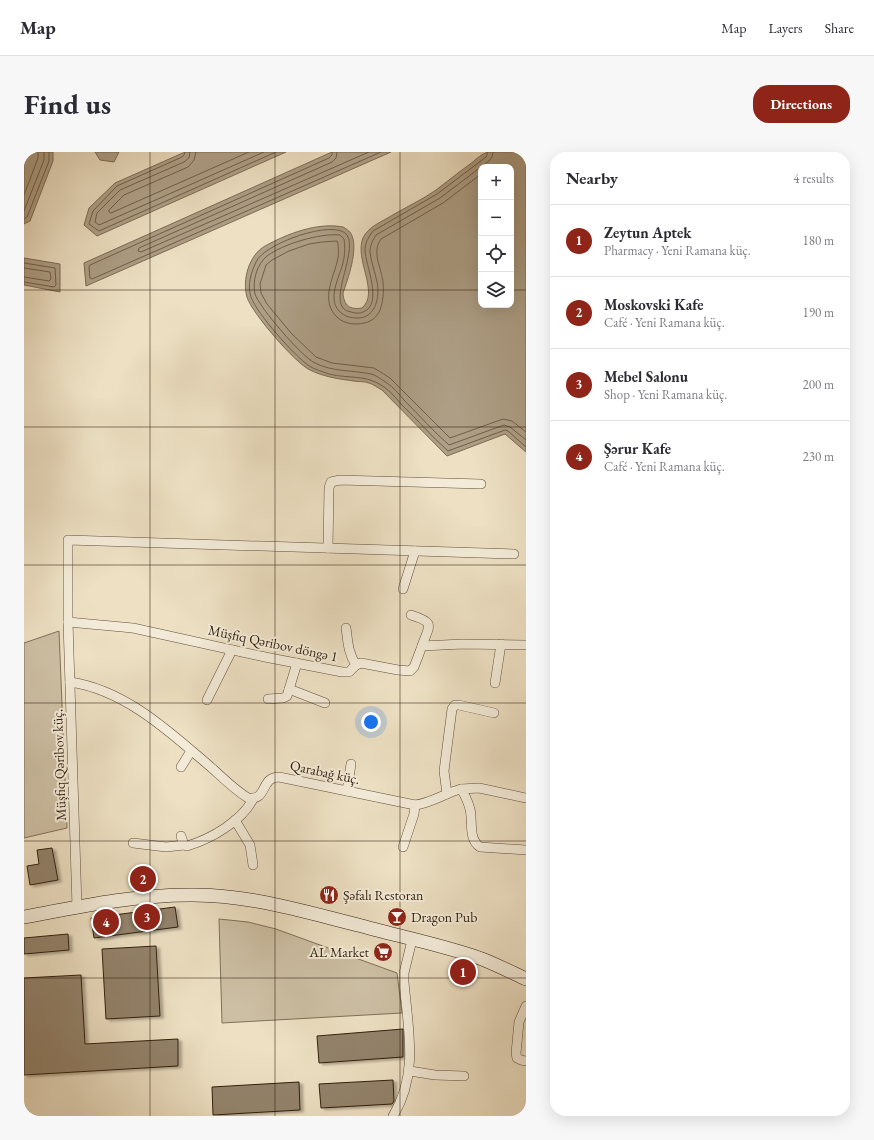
<!DOCTYPE html>
<meta charset="utf-8">
<style>
:root{--surface:#fff;--page:#f7f7f7;--text:#2b2b33;--muted:#7c7c81;--line:#e1e1e2;--accent:#8f2418}
body{margin:0;font-family:"EB Garamond",serif;background:var(--page);color:var(--text)}
.controls{position:absolute;right:12px;top:12px;display:grid;overflow:hidden;border-radius:8px;box-shadow:0 4px 16px #0002}
.controls button{width:36px;height:36px;display:grid;place-items:center;padding:0;border:0;border-bottom:1px solid var(--line);background:var(--surface);color:var(--text);font:20px sans-serif}
.you{position:absolute;left:347px;top:570px;width:14px;height:14px;margin:-10px;border:3px solid #fff;border-radius:50%;background:#1a73e8;box-shadow:0 0 0 6px #1a73e833}
.badge{display:grid;place-items:center;width:26px;height:26px;border-radius:50%;background:var(--accent);color:#fff;font-size:13px;font-weight:700}
.pin{position:absolute;translate:-50% -50%;border:2px solid #fff;box-shadow:0 1px 4px #0006}
.list{margin:0;padding:0;list-style:none}
h2{display:flex;justify-content:space-between;align-items:center;height:52px;margin:0;padding:0 16px;font-size:17px}
h2 small{font-size:13px;font-weight:400;color:var(--muted)}
.list li{display:grid;grid-template-columns:26px 1fr auto;gap:12px;align-items:center;box-sizing:border-box;height:72px;padding:0 16px;border-top:1px solid var(--line)}
.list b{display:block;font-size:15px;white-space:nowrap}
.list p{margin:0;font-size:13px;white-space:nowrap;color:var(--muted)}
.list em{font-size:13px;font-style:normal;color:var(--muted)}
.icon{flex:none;width:22px;height:22px;fill:none;stroke:currentColor;stroke-width:2;stroke-linecap:round;stroke-linejoin:round}
.map{position:relative;flex:none;width:502px;height:964px;overflow:hidden;border-radius:16px}
header{display:flex;align-items:center;gap:24px;box-sizing:border-box;height:56px;padding:0 20px;background:var(--surface);border-bottom:1px solid var(--line)}
header strong{font-size:19px}
nav{display:flex;gap:22px;margin-inline-start:auto;font-size:14px}
.intro{display:flex;align-items:center;justify-content:space-between;box-sizing:border-box;height:96px;padding:0 24px}
h1{margin:0;font-size:28px}
.button{padding:10px 18px;border-radius:16px;background:var(--accent);color:#fff;font-size:14px;font-weight:700}
main{display:flex;gap:24px;padding:0 24px}
aside{flex:1;background:var(--surface);border-radius:16px;box-shadow:0 4px 16px #0002}
.map>svg:first-child{display:block}
</style>
<header>
<strong>Map</strong>
<nav><a>Map</a><a>Layers</a><a>Share</a></nav>
</header>
<div class="intro"><h1>Find us</h1><a class="button">Directions</a></div>
<main>
<div class="map">
<svg width="502" height="964" viewBox="0 0 502 964">
<defs>
<filter id="shadow"><feDropShadow dx="3.5" dy="2" stdDeviation="1" flood-color="#0004"/></filter>
</defs>
<rect width="100%" height="100%" fill="#ede0c3"/>
<filter id="stains"><feTurbulence type="fractalNoise" baseFrequency=".005" numOctaves="4"/><feColorMatrix values="0 0 0 0 .2 0 0 0 0 .09 0 0 0 0 .02 0 0 0 .5 -.17"/></filter>
<radialGradient id="worn" r=".72"><stop offset=".6" stop-color="#630" stop-opacity="0"/><stop offset="1" stop-color="#630" stop-opacity=".3"/></radialGradient>
<g fill="#cdbfa4" stroke="#806f59">
<polygon points="35,479 43,676 0,686 0,491"/>
<polygon points="195,767 224,770 252,777 373,821 378,861 198,871"/>
</g>
<g fill="#ad9e85" stroke="#7c6b55" fill-rule="evenodd">
<polygon points="0,0 29,0 29,9 6,69 0,72"/>
<polygon points="71,0 95,0 90,10 76,8"/>
<polygon points="161,0 262,0 73,84 60,73 65,56 91,31"/>
<polygon points="308,0 367,0 62,134 60,111"/>
<path d="M 464,0 L 502,0 L 502,300 L 481,282 L 423,304 L 358,238 C 354,236 349,232 345,231 C 340,229 335,230 330,229 C 315,227 300,225 286,218 C 272,212 227,160 223,145 C 218,128 225,103 241,94 C 263,82 293,70 319,75 C 323,77 327,80 328,84 C 334,98 324,127 319,141 C 320,154 326,158 338,156 C 356,141 330,107 339,86 C 344,75 357,70 367,64 C 382,55 398,48 412,38 C 424,29 436,19 449,10 C 453,6 458,2 464,0 ZM 457,15 L 487,15 L 487,153 L 457,153 Z"/>
<polygon points="0,106 36,112 36,140 0,133"/>
</g>
<g fill="none" stroke-linecap="round" stroke-linejoin="round">
<g stroke="#705e4a" stroke-width="1">
<polyline points="161,0 160,3 158,5 93,34 69,59 65,72 75,79 252,0"/>
<polyline points="166,0 165,6 160,10 96,38 73,61 71,70 75,73 240,0"/>
<polyline points="172,0 170,8 164,15 100,43 85,58 85,60 87,61 225,0"/>
<polyline points="308,0 308,3 305,6 66,113 65,115 66,126 68,127 357,0"/>
<polyline points="313,0 312,6 308,10 115,96 114,99 117,100 345,0"/>
<path d="M 464,0 L 462,5 L 413,42 L 349,79 C 345,85 341,90 341,98 C 341,112 360,153 339,160 C 335,162 331,161 327,160 C 299,156 335,101 323,83 C 311,66 239,92 232,110 C 227,121 223,133 227,145 C 233,162 270,203 285,214 C 290,217 299,220 305,222 C 325,227 342,222 360,235 C 366,239 372,246 377,252 C 393,267 407,284 424,299 L 481,278 L 484,279 L 502,295"/>
<path d="M 469,0 L 468,5 L 465,9 L 416,46 L 352,83 C 349,88 346,93 346,100 C 347,110 351,120 353,130 C 356,144 352,165 335,166 C 327,166 321,165 315,159 C 302,145 318,121 320,106 C 321,100 321,93 320,87 L 316,83 C 296,81 259,92 243,104 C 233,112 228,129 231,142 C 235,155 278,205 291,211 C 309,220 328,218 347,222 C 352,223 358,228 363,231 C 369,235 375,242 380,248 C 395,263 409,279 425,293 L 480,273 L 486,275 L 502,288"/>
<path d="M 457,22 L 419,51 L 357,87 C 347,101 358,116 359,131 C 360,140 359,150 356,158 C 353,165 347,170 340,171 C 331,173 321,172 314,166 C 295,149 310,126 314,106 C 315,101 314,96 314,91 L 313,89 L 298,90 L 285,92 L 265,99 L 248,108 L 242,113 L 236,132 L 237,141 L 243,152 L 267,181 L 292,205 L 308,211 L 350,216 L 366,226 L 426,286 L 479,267 L 488,269 L 502,280"/>
<polyline points="0,43 14,6 14,0"/>
<polyline points="0,59 20,8 20,0"/>
<polyline points="0,67 3,65 25,9 25,0"/>
<polyline points="0,111 31,116 32,133 30,135 0,130"/>
<polyline points="0,116 26,120 27,127 25,129 0,125"/>
</g>
</g>
<g fill="#93836c" stroke="#321f0e" filter="url(#shadow)">
<polygon points="28,696 34,728 6,733 3,714 15,712 13,698"/>
<polygon points="151,755 154,775 70,786 67,766"/>
<polygon points="44,782 45,798 0,802 0,786"/>
<polygon points="132,794 136,864 82,867 78,797"/>
<polygon points="57,823 61,892 154,887 154,914 0,923 0,826"/>
<polygon points="379,877 379,905 295,911 293,884"/>
<polygon points="369,928 370,949 368,952 297,956 295,932"/>
<polygon points="275,930 276,958 189,963 188,935"/>
</g>
<g fill="none" stroke-linecap="round" stroke-linejoin="round">
<g stroke="#614f3b" stroke-width="10">
<g id="street">
<polyline points="304,396 305,336 307,330 316,328 457,332"/>
<polyline points="379,437 391,399"/>
<path d="M 387,463 C 412,471 405,473 398,494"/>
<polyline points="44,470 109,476 241,505 318,520 325,520 332,513 337,511 374,518 386,519 390,515 398,494 439,492 502,493"/>
<path d="M 322,476 C 324,490 324,501 332,513"/>
<path d="M 46,530 C 102,538 147,581 189,617 C 200,627 211,638 224,646 C 244,649 236,625 255,625 L 391,653 C 408,651 421,641 437,637 C 441,643 444,650 446,657 C 449,669 444,687 456,695 L 502,698"/>
<polyline points="471,531 477,492"/>
<polyline points="265,537 301,551"/>
<polyline points="244,547 259,546 263,544 273,511"/>
<polyline points="183,548 208,498"/>
<polyline points="157,615 167,599"/>
<polyline points="437,637 455,636 502,646"/>
<polyline points="323,639 327,612"/>
<polyline points="423,642 420,619 428,557 431,553 435,553 470,561"/>
<polyline points="211,668 226,693 229,713"/>
<path d="M 157,684 L 160,693 L 163,694 C 187,687 218,669 229,647"/>
<polyline points="109,691 142,695 160,693"/>
<polyline points="379,695 390,662 391,653"/>
<polyline points="53,755 44,470 44,388 490,402"/>
<polyline points="502,854 495,870 492,901 493,906 497,908 502,909"/>
<polyline points="386,919 411,923 440,924"/>
<path d="M 369,964 C 395,922 384,877 380,830 L 380,821 L 388,788"/>
</g>
</g>
<g stroke="#321f0e" stroke-width="14">
<path id="secondary" d="M 0,765 C 54,755 110,743 165,743 C 224,742 281,760 338,774 C 377,785 419,793 458,807 C 473,813 487,820 502,827"/>
</g>
<use href="#street" stroke="#f3ebd8" stroke-width="9"/>
<use href="#secondary" stroke="#f3ebd8" stroke-width="13"/>
</g>
<path fill="none" stroke="#321f0e" stroke-width="1" stroke-opacity="0.55" d="M 126,0 L 126,964M 251,0 L 251,964M 376,0 L 376,964M 0,138 L 457,138M 487,138 L 502,138M 0,275 L 502,275M 0,413 L 502,413M 0,551 L 502,551M 0,689 L 502,689M 0,826 L 502,826"/>
<defs>
<g id="restaurant-disc" transform="scale(1)"><circle r="9.5" fill="#8f2418" stroke="#f3ebd8"/><path d="M-5-6h1v4h1v-4h1v4h1v-4h1v5L-1.5 .5V6h-2V.5L-5-1ZM5-6V6H3V1.5H1.5Q1.5-4 5-6Z" fill="#fff"/></g>
<g id="bar-disc" transform="scale(1)"><circle r="9.5" fill="#8f2418" stroke="#f3ebd8"/><path d="M-6-5H6L.8 .8V4.5H3.5V6h-7V4.5H-.8V.8Z" fill="#fff"/></g>
<g id="supermarket-disc" transform="scale(1)"><circle r="9.5" fill="#8f2418" stroke="#f3ebd8"/><path d="M-6-5.5h2.5l.6 2H6L4.5 2H-2.5L-4.4-4H-6ZM-1.5 3.2a1.3 1.3 0 1 0 .1 0ZM3 3.2a1.3 1.3 0 1 0 .1 0Z" fill="#fff"/></g>
</defs>
<g fill-rule="evenodd">
<use href="#restaurant-disc" x="305" y="743"/>
<use href="#bar-disc" x="373" y="765"/>
<use href="#supermarket-disc" x="359" y="800"/>
</g>
<g text-anchor="middle" stroke-width="4" stroke-linejoin="round" paint-order="stroke">
<g font-size="14" fill="#321f0e" stroke="#f3ebd8">
<text transform="translate(249 491) rotate(12)" y="5">Müşfiq Qəribov döngə 1</text>
<text transform="translate(35 613) rotate(-92)" y="5">Müşfiq Qəribov küç.</text>
<text transform="translate(301 620) rotate(12)" y="5">Qarabağ küç.</text>
</g>
<g font-size="14" fill="#321f0e" stroke="#f3ebd8" text-anchor="start">
<text x="319" y="748">Şəfalı Restoran</text>
<text x="387" y="770">Dragon Pub</text>
<text x="345" y="805" text-anchor="end">AL Market</text>
</g>
</g>
<rect width="100%" height="100%" filter="url(#stains)"/>
<rect width="100%" height="100%" fill="url(#worn)"/>
</svg>
<div class="controls">
<button>+</button>
<button>−</button>
<button><svg class="icon" aria-label="locate" viewBox="0 0 24 24"><circle cx="12" cy="12" r="6"/><path d="M12 2v4M12 18v4M2 12h4M18 12h4"/></svg></button>
<button><svg class="icon" aria-label="layers" viewBox="0 0 24 24"><path d="M12 4l9 5-9 5-9-5zM3 14l9 5 9-5"/></svg></button>
</div>
<div class="you"></div>
<div class="pin badge" style="left:439px;top:820px">1</div>
<div class="pin badge" style="left:119px;top:727px">2</div>
<div class="pin badge" style="left:123px;top:765px">3</div>
<div class="pin badge" style="left:82px;top:770px">4</div>
</div>
<aside>
<h2>Nearby<small>4 results</small></h2>
<ul class="list">
<li><span class="badge">1</span><div><b>Zeytun Aptek</b><p>Pharmacy · Yeni Ramana küç.</p></div><em>180 m</em></li>
<li><span class="badge">2</span><div><b>Moskovski Kafe</b><p>Café · Yeni Ramana küç.</p></div><em>190 m</em></li>
<li><span class="badge">3</span><div><b>Mebel Salonu</b><p>Shop · Yeni Ramana küç.</p></div><em>200 m</em></li>
<li><span class="badge">4</span><div><b>Şərur Kafe</b><p>Café · Yeni Ramana küç.</p></div><em>230 m</em></li>
</ul>
</aside>
</main>
